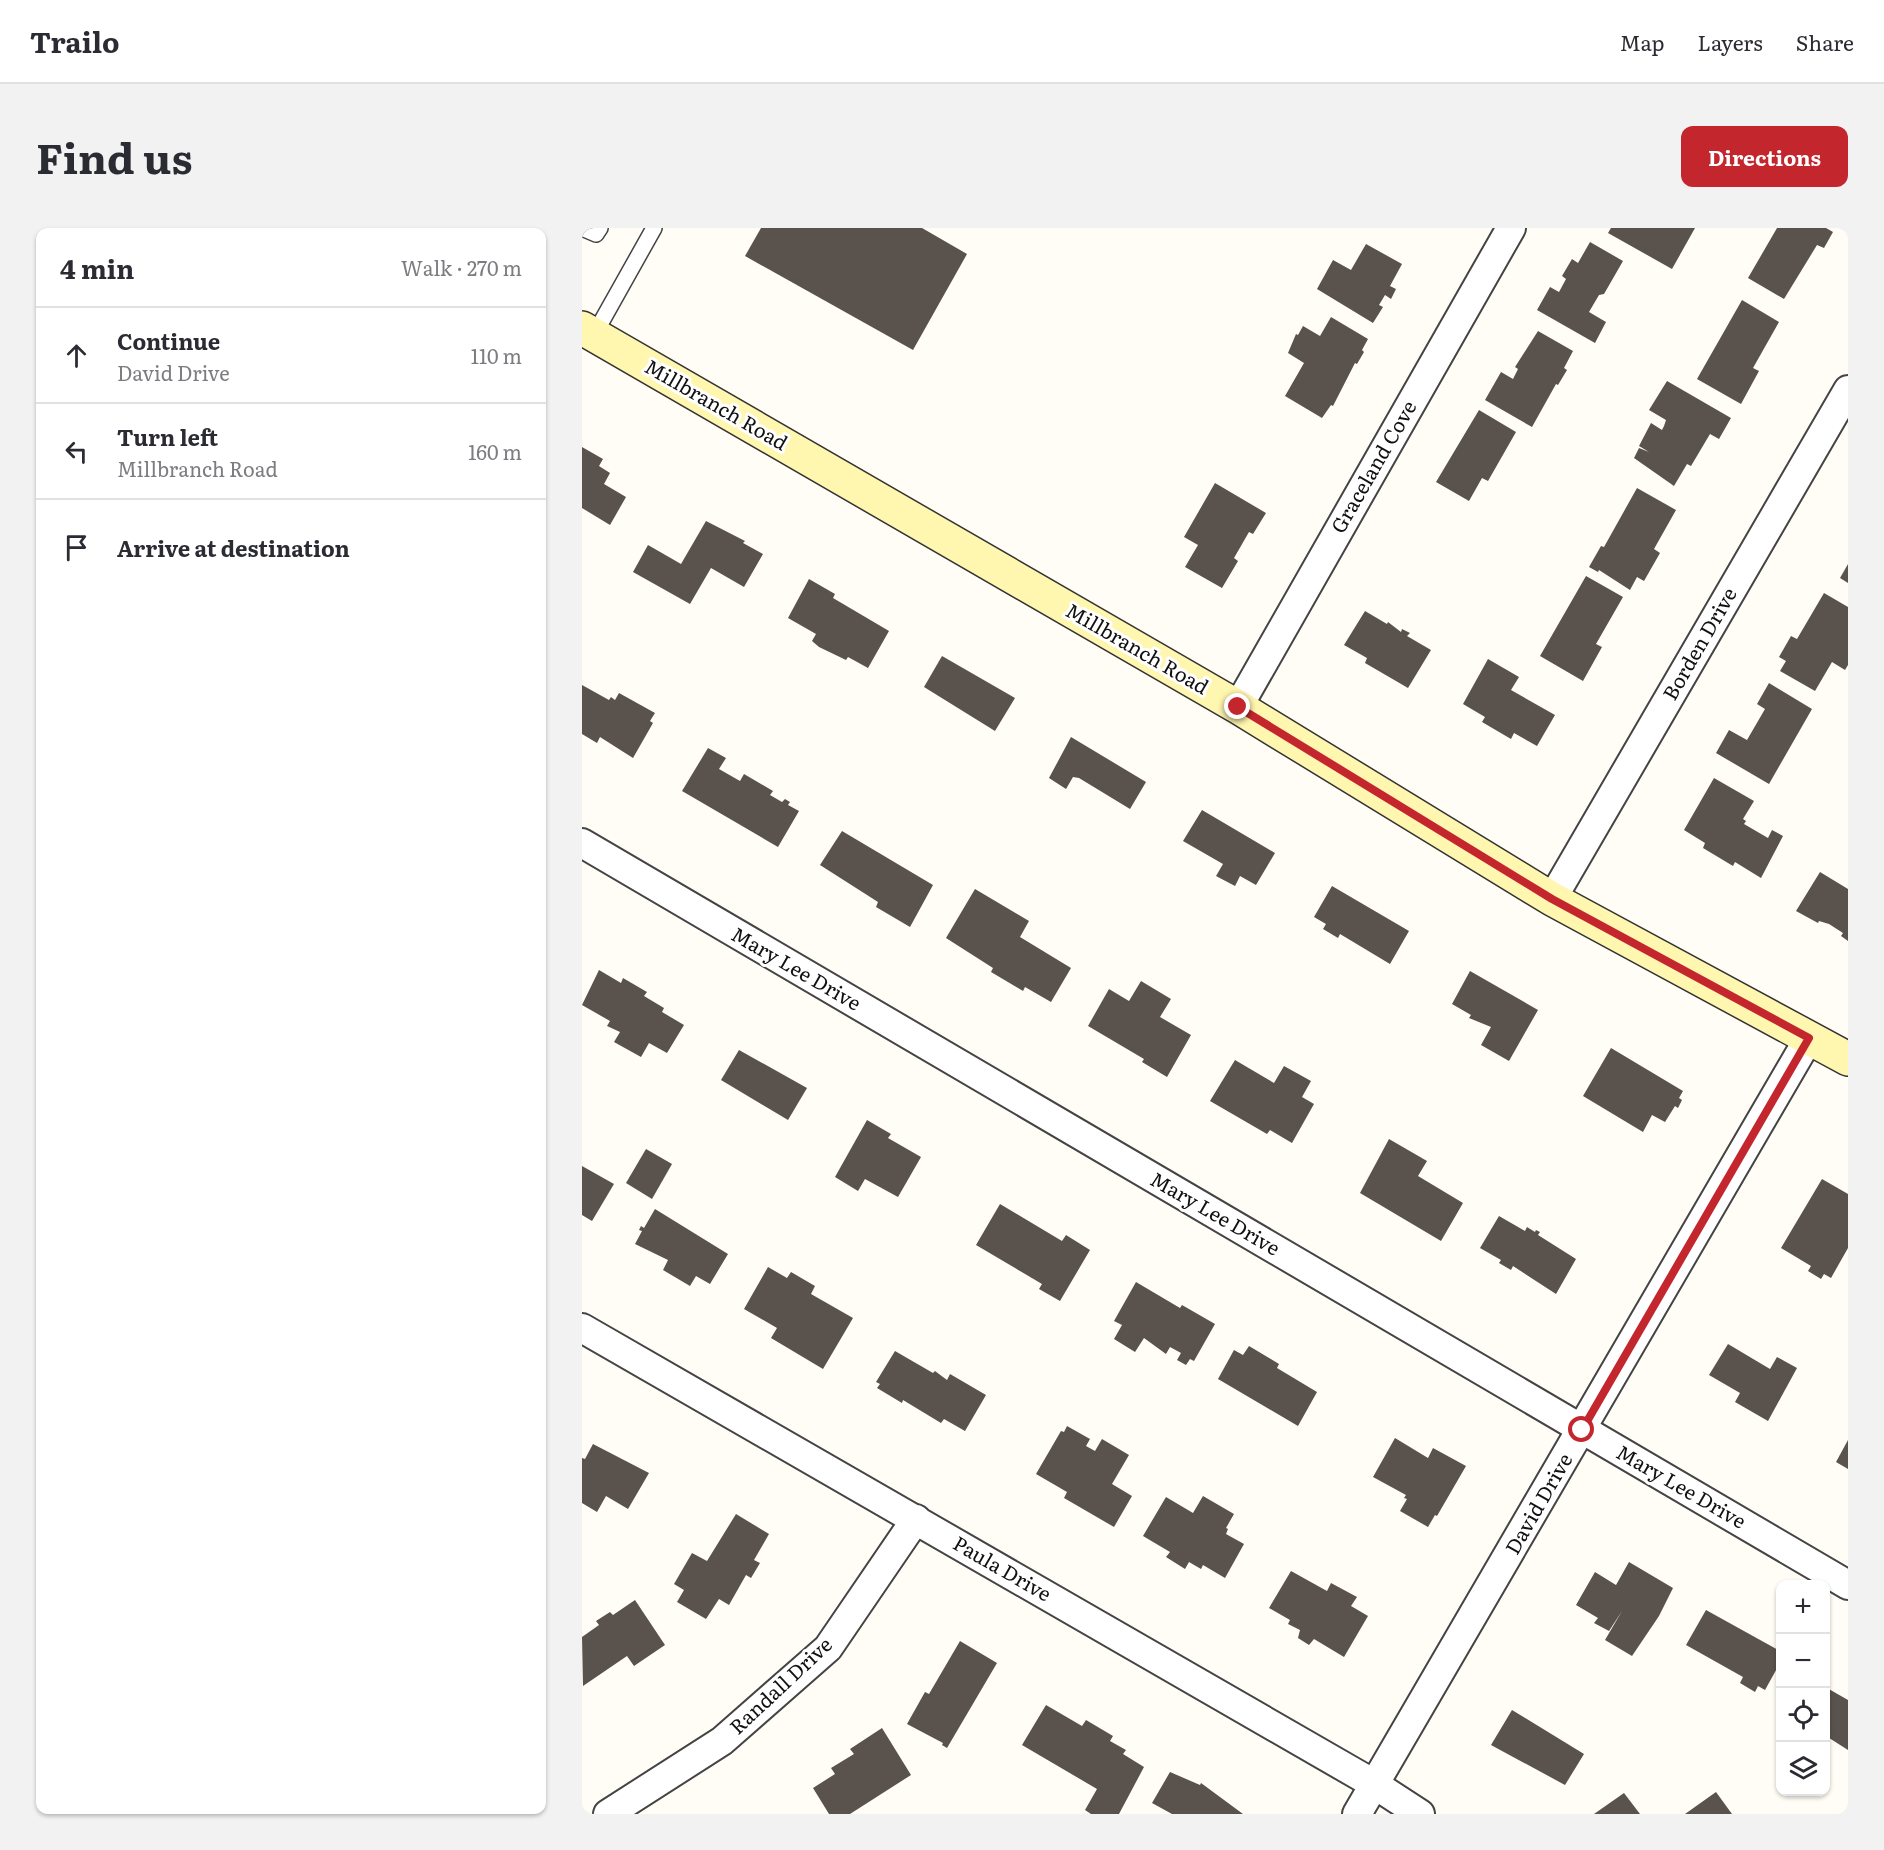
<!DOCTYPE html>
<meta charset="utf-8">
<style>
:root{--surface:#fff;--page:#f2f2f3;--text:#2b2b33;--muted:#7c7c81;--line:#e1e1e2;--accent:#c4262e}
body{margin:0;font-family:Literata,serif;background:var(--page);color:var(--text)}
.controls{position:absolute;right:18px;bottom:18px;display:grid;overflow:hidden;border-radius:12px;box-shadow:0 2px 4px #0004}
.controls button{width:54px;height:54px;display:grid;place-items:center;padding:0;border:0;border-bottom:2px solid var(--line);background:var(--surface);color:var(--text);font:30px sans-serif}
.stop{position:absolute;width:18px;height:18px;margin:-14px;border:4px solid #c4262e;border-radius:50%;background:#fff}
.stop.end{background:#c4262e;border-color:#fff;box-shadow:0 2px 6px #0008}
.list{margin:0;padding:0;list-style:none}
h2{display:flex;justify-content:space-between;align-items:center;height:78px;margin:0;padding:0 24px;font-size:26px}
h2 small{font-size:20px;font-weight:400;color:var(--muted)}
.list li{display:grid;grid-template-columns:39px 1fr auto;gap:18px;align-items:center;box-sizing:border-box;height:96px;padding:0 24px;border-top:2px solid var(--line)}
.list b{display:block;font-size:22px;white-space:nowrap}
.list p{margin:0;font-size:20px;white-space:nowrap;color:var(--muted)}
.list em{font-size:20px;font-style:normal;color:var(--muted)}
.icon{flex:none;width:33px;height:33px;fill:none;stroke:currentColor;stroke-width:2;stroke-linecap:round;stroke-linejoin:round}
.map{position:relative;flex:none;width:1266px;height:1586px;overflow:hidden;border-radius:12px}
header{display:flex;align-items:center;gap:36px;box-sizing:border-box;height:84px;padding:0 30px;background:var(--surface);border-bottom:2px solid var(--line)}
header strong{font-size:28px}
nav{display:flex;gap:33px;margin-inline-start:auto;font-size:21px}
.intro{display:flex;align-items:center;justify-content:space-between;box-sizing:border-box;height:144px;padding:0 36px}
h1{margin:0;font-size:42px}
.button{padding:15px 27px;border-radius:12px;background:var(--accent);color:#fff;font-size:21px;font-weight:700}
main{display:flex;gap:36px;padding:0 36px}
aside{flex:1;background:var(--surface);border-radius:12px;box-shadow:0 2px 4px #0004}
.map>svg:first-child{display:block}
</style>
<header>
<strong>Trailo</strong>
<nav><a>Map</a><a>Layers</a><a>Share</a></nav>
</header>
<div class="intro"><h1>Find us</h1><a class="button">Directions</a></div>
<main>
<aside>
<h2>4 min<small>Walk · 270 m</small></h2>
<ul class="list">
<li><svg class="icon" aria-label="ahead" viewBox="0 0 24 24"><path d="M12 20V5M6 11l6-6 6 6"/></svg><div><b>Continue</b><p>David Drive</p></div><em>110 m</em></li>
<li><svg class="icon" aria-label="left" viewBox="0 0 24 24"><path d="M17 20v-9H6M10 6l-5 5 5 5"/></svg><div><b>Turn left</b><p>Millbranch Road</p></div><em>160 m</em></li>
<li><svg class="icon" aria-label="arrive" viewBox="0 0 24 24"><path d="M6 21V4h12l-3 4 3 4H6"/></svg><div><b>Arrive at destination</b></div></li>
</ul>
</aside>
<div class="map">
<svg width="1266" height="1586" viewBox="0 0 1266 1586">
<rect width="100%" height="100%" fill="#fffdf5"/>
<g fill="#5a524d">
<polygon points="179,0 340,0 385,26 331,122 163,28"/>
<polygon points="1029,0 1113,0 1090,41 1026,5"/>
<polygon points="1195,0 1244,0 1251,4 1242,20 1235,17 1202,71 1166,50"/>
<polygon points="1008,14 1041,33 1022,66 1017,67 1007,84 1024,94 1013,115 955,82 968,59 977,64 984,51 980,48 990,31 996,35"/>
<polygon points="784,16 820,36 808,58 814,61 809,71 803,67 797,77 801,79 791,95 735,61 751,32 769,42"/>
<polygon points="1160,72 1197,94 1171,140 1177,143 1159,176 1115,151"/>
<polygon points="749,89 786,111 780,122 782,124 775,136 773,135 751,178 749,177 740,190 703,168 722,135 706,125 714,106 716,107 721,98 738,108"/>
<polygon points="956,103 991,123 982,140 985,142 976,157 974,156 950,199 903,172 919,144 931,151 936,141 933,139"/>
<polygon points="1085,153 1149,190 1137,211 1128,206 1109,238 1105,236 1092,258 1052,230 1057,220 1067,224 1057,218 1069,195 1080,202 1082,198 1084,192 1067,182"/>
<polygon points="897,182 934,204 906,253 900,250 887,273 854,254"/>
<polygon points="0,219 21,231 17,238 28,245 22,256 44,269 28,297 0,280"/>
<polygon points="633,255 684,285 671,306 667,304 652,330 656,333 640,360 603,339 616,317 602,309"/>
<polygon points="1055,260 1094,282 1072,321 1078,325 1062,353 1055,349 1048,362 1017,342 1016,344 1007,339 1019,318 1022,319"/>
<polygon points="124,293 163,313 161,315 181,326 162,359 129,340 108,376 51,344 66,317 99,336"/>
<polygon points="1266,336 1266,355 1258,350"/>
<polygon points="1004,348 1041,369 1014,416 1020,419 1001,453 958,428"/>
<polygon points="227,351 253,366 251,370 307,403 286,440 266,429 264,432 237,419 230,413 234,406 206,390"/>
<polygon points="1242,365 1266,379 1266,437 1263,442 1250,434 1233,463 1198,443 1204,433 1197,429 1209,408 1215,411"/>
<polygon points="783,383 805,396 806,394 819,404 820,401 828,405 825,408 849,422 826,460 783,435 785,430 762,417"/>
<polygon points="360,428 433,470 413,503 342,459"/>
<polygon points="906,431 937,449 929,462 973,487 955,518 932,505 929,511 900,494 903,489 881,476"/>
<polygon points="1187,455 1230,481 1187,556 1134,525 1147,502 1165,512 1183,481 1175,476"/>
<polygon points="0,457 27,472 29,469 33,472 37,465 73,485 68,493 71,495 51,530 18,509 15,515 0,506"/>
<polygon points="489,509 564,554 548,581 497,550 491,549 484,561 467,550"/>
<polygon points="126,520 144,530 137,541 158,553 162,546 191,563 188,567 200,574 203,571 208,574 206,577 217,583 196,619 100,563"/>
<polygon points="1132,550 1172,573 1161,591 1164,593 1162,596 1186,610 1190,602 1201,608 1179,650 1153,634 1151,638 1121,620 1123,615 1102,602"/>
<polygon points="620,582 693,625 674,657 658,648 653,658 634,648 641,636 601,613"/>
<polygon points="260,603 351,657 328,699 294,679 296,674 238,637"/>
<polygon points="1238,644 1266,661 1266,713 1259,708 1261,705 1247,696 1237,693 1236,695 1214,683"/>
<polygon points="750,658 827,703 808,736 758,706 756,710 741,701 744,696 732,689"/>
<polygon points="393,661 447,693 438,709 489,740 469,774 443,759 441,763 409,744 411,740 364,710"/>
<polygon points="17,742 39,755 41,750 65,764 62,768 82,780 80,784 102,797 85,825 67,815 59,829 32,814 38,804 25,798 28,793 0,777"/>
<polygon points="888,743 956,782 927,833 899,817 909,799 887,790 889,787 870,776"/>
<polygon points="559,753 589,771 578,789 609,807 585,849 560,834 562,831 506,798 527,761 547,773"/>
<polygon points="1029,820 1101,863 1097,870 1100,872 1096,880 1093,878 1083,894 1070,887 1061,904 1001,868"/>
<polygon points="157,822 225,860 206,892 139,852"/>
<polygon points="653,832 692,855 702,838 729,853 720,869 732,876 710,915 688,902 685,906 628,873"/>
<polygon points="285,892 309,906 306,910 339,929 316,969 283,951 276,963 253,949"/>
<polygon points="807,911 845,933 836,948 881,975 859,1013 778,965"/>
<polygon points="64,921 90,936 70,971 44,955"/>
<polygon points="0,938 32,956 10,993 0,987"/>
<polygon points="1240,951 1266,966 1266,1020 1249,1050 1242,1046 1239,1051 1226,1043 1229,1038 1199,1020"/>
<polygon points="418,976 480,1013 484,1007 508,1022 478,1073 457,1061 460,1056 394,1017"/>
<polygon points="73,981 146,1026 128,1056 114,1048 108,1058 81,1042 86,1032 53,1016 60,1003 57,1002 59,998 62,1000"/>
<polygon points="917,988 943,1003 945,999 953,1004 954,1002 958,1004 956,1007 994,1031 974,1066 931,1038 929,1042 917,1035 919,1032 898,1020"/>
<polygon points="186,1039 205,1050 209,1044 233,1058 229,1066 271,1090 241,1141 189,1110 195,1100 162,1081"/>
<polygon points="554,1054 598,1080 600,1077 633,1096 612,1133 608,1131 604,1137 595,1132 599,1125 588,1119 584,1126 562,1110 553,1124 532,1111 540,1097 532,1093"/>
<polygon points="1146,1116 1188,1141 1195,1129 1215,1140 1186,1193 1153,1174 1158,1165 1127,1147"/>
<polygon points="667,1118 697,1136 695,1140 735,1164 716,1198 636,1151 652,1122 661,1127"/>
<polygon points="313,1123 351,1145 353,1143 365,1152 368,1146 404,1167 383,1203 362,1191 359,1195 321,1172 320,1175 295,1160 298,1156 294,1154"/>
<polygon points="485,1198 508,1211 504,1218 513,1223 520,1211 547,1227 530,1256 550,1268 532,1299 482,1270 485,1264 454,1246 479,1203 482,1204"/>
<polygon points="813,1210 846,1230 851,1220 884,1238 855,1288 853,1287 846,1299 818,1283 825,1271 822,1270 824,1267 791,1249"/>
<polygon points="1266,1212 1266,1241 1254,1234"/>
<polygon points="11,1216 67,1245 46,1281 24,1268 15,1284 0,1275 0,1230 3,1231"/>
<polygon points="621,1268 652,1286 644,1300 646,1301 644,1306 662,1316 643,1350 621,1337 619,1341 607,1334 603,1341 584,1329 588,1324 561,1308 584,1269 611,1285"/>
<polygon points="154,1286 187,1306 172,1332 178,1335 169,1350 164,1347 147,1377 137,1371 124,1391 95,1374 102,1362 92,1356 110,1325 125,1333"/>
<polygon points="1047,1334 1091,1360 1077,1388 1050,1428 1023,1412 1040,1383 1027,1403 1012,1395 1016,1390 994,1377 1013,1344 1034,1357"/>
<polygon points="709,1343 745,1363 749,1355 775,1369 769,1378 786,1388 762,1429 732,1411 727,1417 716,1410 718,1402 706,1396 708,1392 687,1380"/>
<polygon points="53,1372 83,1417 52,1438 45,1428 1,1458 0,1409 17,1397 14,1393 28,1384 31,1387"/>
<polygon points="1124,1382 1198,1423 1198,1435 1183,1462 1176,1458 1173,1464 1158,1455 1161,1449 1104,1417"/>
<polygon points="378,1413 415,1435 365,1520 360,1517 361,1515 325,1496 343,1464 347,1466"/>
<polygon points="1245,1460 1266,1472 1266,1522 1244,1508"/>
<polygon points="464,1477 500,1498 504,1492 531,1508 528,1513 544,1522 541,1526 562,1539 537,1586 509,1586 503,1582 515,1561 440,1517"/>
<polygon points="930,1482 1002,1526 983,1557 909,1517"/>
<polygon points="300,1500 329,1547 268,1586 247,1586 231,1560 253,1546 249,1540 272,1526 268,1521"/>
<polygon points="588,1544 618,1557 619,1555 661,1586 590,1586 570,1575"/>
<polygon points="1134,1564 1150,1586 1103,1586"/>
<polygon points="1042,1565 1058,1586 1012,1586"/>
</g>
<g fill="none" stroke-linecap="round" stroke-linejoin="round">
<g stroke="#444" stroke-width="18">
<g id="lane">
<polyline points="0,0 14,6 18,0"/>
<polyline points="12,107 72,0"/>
</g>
</g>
<g stroke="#444" stroke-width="32">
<g id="street">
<polyline points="656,479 929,0"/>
<polyline points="0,615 1266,1357"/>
<polyline points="970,671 1266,162"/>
<polyline points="0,1100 792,1556 838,1586"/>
<polyline points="26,1586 140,1513 246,1420 334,1291"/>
<polyline points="775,1586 1227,810"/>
</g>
</g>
<g stroke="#333" stroke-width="36">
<polyline id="secondary" points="0,100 656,479 970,671 1266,831"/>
</g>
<use href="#lane" stroke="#fff" stroke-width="15"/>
<use href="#street" stroke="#fff" stroke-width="28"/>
<use href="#secondary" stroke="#fff6b0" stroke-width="33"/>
</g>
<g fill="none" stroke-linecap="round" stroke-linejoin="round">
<polyline stroke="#c4262e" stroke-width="8" points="656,479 970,671 1227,810 1000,1202"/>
</g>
<g text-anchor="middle" stroke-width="6" stroke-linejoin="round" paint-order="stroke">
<g font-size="20" fill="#111" stroke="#fff">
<text transform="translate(134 177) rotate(30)" y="7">Millbranch Road</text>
<text transform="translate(792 239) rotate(-60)" y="7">Graceland Cove</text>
<text transform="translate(1118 416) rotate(-60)" y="7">Borden Drive</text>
<text transform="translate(555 421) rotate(30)" y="7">Millbranch Road</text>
<text transform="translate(214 741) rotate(30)" y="7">Mary Lee Drive</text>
<text transform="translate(633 986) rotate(30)" y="7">Mary Lee Drive</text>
<text transform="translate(1099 1259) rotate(30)" y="7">Mary Lee Drive</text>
<text transform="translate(957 1276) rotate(-60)" y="7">David Drive</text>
<text transform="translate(420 1341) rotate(30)" y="7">Paula Drive</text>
<text transform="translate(199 1458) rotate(-43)" y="7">Randall Drive</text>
</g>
</g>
</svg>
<div class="controls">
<button>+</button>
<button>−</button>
<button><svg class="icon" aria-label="locate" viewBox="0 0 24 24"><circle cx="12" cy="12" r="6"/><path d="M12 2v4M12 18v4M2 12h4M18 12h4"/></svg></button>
<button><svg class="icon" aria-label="layers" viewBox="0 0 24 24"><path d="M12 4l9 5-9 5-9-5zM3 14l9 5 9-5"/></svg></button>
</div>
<div class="stop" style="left:1000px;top:1202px"></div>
<div class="stop end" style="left:656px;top:479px"></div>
</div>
</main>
